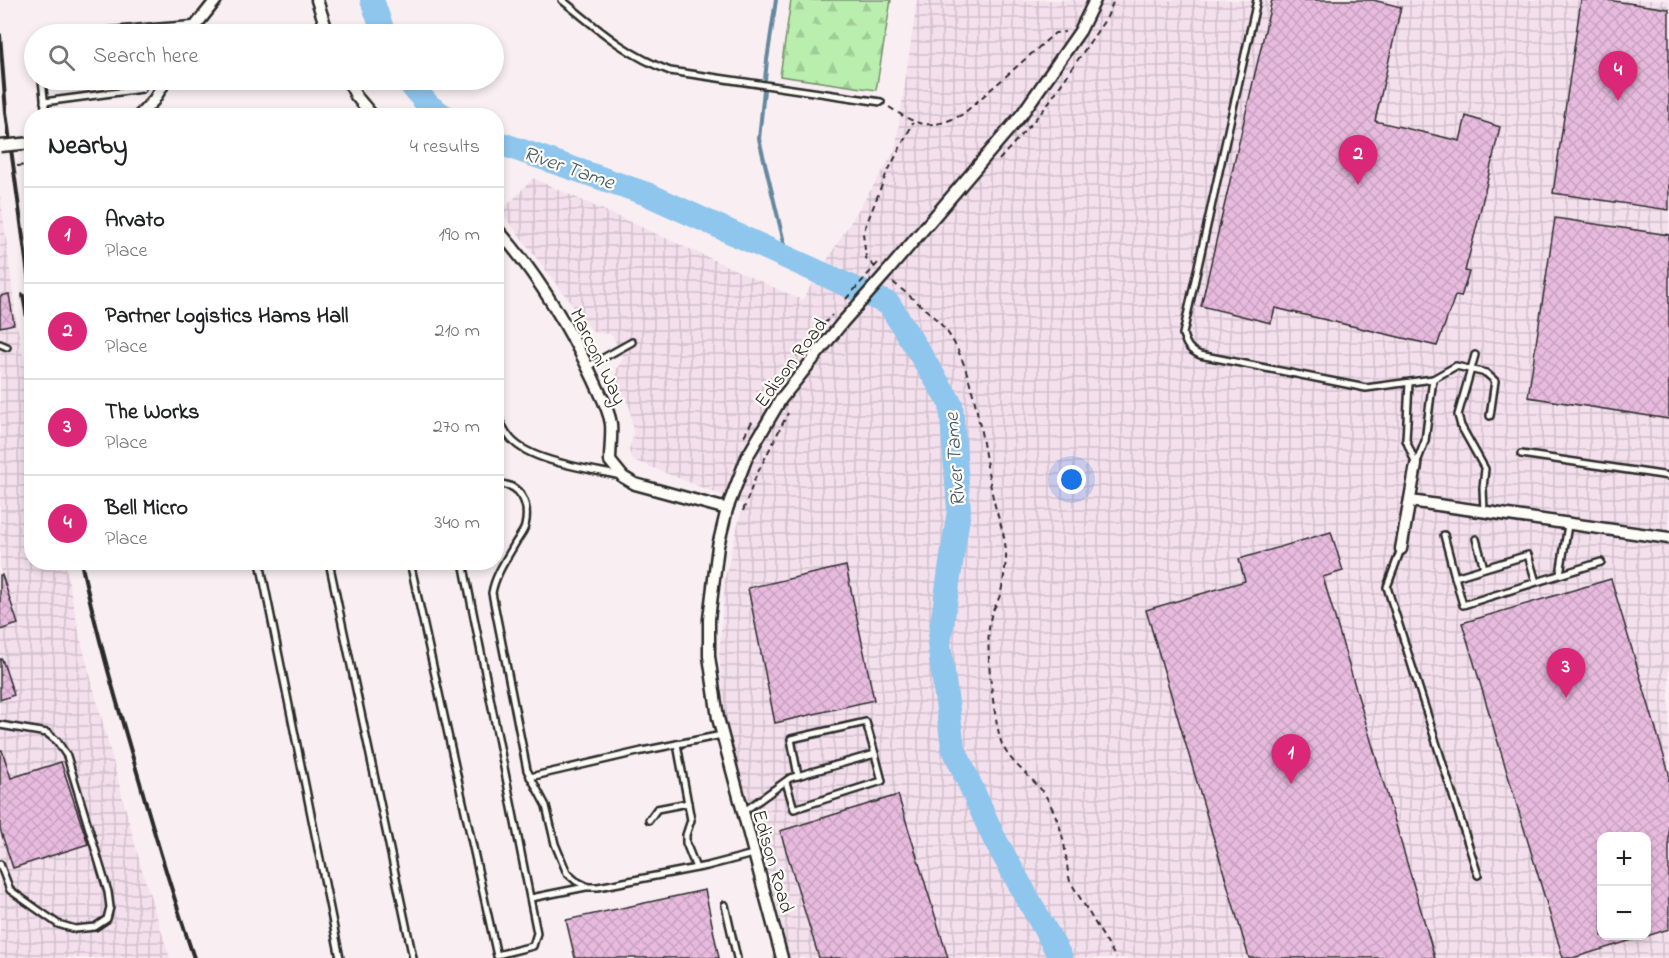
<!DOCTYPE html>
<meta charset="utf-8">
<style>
:root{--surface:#fff;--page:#f2f2f2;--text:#202124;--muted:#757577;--line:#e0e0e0;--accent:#db2777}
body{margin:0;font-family:"Indie Flower",sans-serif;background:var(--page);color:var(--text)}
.controls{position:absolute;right:18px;bottom:18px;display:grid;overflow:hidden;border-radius:12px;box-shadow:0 3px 9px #0003}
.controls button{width:54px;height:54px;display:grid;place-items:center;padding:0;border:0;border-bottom:2px solid var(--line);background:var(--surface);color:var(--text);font:30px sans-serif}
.you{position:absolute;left:1072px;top:480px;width:21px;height:21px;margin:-15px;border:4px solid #fff;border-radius:50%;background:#1a73e8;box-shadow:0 0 0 9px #1a73e833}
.badge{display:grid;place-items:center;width:39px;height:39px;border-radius:50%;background:var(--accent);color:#fff;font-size:20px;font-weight:700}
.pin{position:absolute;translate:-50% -50px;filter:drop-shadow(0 2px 3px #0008)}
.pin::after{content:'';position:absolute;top:32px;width:21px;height:18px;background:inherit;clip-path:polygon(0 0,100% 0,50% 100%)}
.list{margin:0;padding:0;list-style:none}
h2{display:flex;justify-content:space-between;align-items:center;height:78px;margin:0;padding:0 24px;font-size:26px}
h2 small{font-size:20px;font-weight:400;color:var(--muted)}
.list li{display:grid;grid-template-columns:39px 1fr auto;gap:18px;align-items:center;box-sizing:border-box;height:96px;padding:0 24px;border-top:2px solid var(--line)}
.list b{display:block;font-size:22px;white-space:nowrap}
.list p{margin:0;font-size:20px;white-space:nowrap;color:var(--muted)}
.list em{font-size:20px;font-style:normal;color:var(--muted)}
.icon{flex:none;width:33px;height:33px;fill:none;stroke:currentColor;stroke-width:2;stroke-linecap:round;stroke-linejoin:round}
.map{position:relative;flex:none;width:1669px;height:958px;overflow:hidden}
.search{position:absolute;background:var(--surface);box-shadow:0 3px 9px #0003;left:24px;top:24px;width:480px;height:66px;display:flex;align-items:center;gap:15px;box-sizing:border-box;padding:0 21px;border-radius:33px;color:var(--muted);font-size:22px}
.panel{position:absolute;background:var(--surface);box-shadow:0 3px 9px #0003;left:24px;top:108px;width:480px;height:462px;border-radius:24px}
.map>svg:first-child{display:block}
</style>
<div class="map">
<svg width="1669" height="958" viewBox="0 0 1669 958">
<defs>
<pattern id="industrial-grid" width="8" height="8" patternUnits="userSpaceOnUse" patternTransform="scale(1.5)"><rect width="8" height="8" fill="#f4dfec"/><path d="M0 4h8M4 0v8" fill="none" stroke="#d1c0cb"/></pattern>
<pattern id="forest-firs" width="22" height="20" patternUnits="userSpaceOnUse" patternTransform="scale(1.5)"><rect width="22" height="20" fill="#baeeae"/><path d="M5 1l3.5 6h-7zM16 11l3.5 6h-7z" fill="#a0cc96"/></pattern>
<pattern id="building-cross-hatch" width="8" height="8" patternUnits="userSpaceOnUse" patternTransform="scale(1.5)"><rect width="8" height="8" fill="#e8bbde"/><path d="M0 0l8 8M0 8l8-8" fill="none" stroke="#c7a1bf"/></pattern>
</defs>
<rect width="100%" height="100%" fill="#f9eff2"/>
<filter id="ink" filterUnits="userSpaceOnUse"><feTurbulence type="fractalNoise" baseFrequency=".0167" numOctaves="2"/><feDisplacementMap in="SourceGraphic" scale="12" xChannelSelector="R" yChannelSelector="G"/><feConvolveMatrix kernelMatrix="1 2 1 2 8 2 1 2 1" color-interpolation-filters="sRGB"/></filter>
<g filter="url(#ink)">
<g fill="url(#industrial-grid)" fill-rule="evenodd">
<path d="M 917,0 L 1669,0 L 1669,958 L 789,958 L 778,909 L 743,788 L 725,716 L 719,655 L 725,578 L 743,504 L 633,460 L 629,451 L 633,435 L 630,408 L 616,380 L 617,368 L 624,358 L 611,334 L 594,333 L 501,212 L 533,178 L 802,300 L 895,151 ZM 1602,836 L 1646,836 L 1646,936 L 1602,936 Z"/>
<polygon points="0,192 17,325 31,397 32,562 65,563 80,637 142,870 170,958 0,958"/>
</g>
<polygon fill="url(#forest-firs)" stroke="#728c6c" stroke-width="1.5" points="791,0 891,0 876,90 780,76"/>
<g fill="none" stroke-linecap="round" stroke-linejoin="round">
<polyline stroke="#66889f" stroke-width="4" points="776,0 767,60 759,139 788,259"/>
<g stroke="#8ec6ed" stroke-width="24">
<polyline points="372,0 384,34"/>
<polyline points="407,80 429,106 444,116"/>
<polyline points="496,142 647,194 889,304 951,404 959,510 939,644 953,747 994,838 1061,958"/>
</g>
</g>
<g fill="url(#building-cross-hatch)" stroke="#2b2b2b" stroke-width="1.5">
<polygon points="1272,0 1373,0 1401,7 1375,121 1460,141 1466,116 1500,127 1476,229 1465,271 1469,272 1461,297 1455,296 1437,346 1275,308 1271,323 1201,306"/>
<polygon points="1581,0 1607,0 1669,9 1669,210 1553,193"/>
<polygon points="1555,218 1669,235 1669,419 1528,397"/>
<polygon points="9,294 14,324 0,327 0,296"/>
<polygon points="1331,532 1343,571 1323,577 1435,958 1249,958 1146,610 1245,581 1239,559"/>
<polygon points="846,566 874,700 775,723 748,588"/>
<polygon points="0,575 2,575 18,624 0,630"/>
<polygon points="1611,579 1669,773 1669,929 1647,936 1647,837 1602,837 1602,936 1639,936 1639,938 1573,958 1563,958 1462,623"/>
<polygon points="0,659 2,659 14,695 0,700"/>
<polygon points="0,750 2,750 11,778 61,762 88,844 13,868 0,829"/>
<polygon points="898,795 948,958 819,958 780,831"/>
<polygon points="705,890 719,958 575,958 566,920"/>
</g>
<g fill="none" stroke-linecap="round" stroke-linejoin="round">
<g stroke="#2b2b2b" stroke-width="10">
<g id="lane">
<path d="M 562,0 C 598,29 626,55 670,71 L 881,102"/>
<path d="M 1257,0 L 1183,334 C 1186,345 1189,350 1200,355 L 1366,388 L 1433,379 L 1456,366 L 1486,373 L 1495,381 L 1490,416"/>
<polyline points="74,34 150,27 153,30 150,34"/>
<polyline points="42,80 46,116"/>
<polyline points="44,102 142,89 143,80"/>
<polyline points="0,344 7,347"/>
<polyline points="1475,355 1458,415 1461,426 1485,469 1483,488 1484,511"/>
<polyline points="587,367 632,342"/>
<polyline points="1409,383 1406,440 1416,465"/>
<path d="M 496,410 C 500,421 503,430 511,439 C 531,462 591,469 621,476"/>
<polyline points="1521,454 1669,476"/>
<polyline points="1416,465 1425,441 1433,379"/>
<path d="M 496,484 C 521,483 530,504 525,526 C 524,531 519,537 516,542 C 507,558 495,575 492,593 L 527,770 L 546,806 L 555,844 L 567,873 L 576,881 L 588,887 L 598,887 L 707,866 L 753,854"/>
<polyline points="1444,535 1455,577"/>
<polyline points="1476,539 1484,568"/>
<polyline points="1401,549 1387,587 1478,875"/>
<polyline points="260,562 340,958"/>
<polyline points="329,562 413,958"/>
<polyline points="410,562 497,956"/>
<polyline points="463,562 537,933 533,946 497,955"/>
<polyline points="1560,574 1568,525"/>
<polyline points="1536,582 1528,555 1455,577 1463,605 1601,562"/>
<polyline points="0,725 47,733 57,741 67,756 108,892 110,907 107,919 95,927 75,929 58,924 10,890 0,864"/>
<polyline points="677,744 691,820 686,835 686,843 696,868"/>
<polyline points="798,776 791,739 866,722 875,754"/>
<polyline points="530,777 642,751 722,735"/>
<polyline points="743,812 790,778 875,754 882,781 794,809 786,782"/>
<polyline points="649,820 657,809 688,803"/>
<polyline points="531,898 586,887"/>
<polyline points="725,905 737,958"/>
</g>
</g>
<g stroke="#2b2b2b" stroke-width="15">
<g id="street">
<polyline points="317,0 328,34"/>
<polyline points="153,30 193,27"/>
<polyline points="189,34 216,0"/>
<polyline points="348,80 356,96 373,116"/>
<polyline points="139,116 154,100 166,80"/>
<path d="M 496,228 C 537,273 568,326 594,380 C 600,394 609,409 611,424 C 612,435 610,449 610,461 L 623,477 L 635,484 L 727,509"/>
<polyline points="887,272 1022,114 1080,31 1095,0"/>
<polyline points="1410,501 1669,538"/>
<polyline points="1401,549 1416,465"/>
<polyline points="782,958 718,718 709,656 709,619 718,546 727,509 747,457 781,399 842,323"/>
</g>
</g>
<g stroke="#2b2b2b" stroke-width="2" stroke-dasharray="6 4.5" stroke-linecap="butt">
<path d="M 889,107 C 918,126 930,131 963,114 L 1055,33 L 1065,32"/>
<polyline points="999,160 1045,108 1107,17 1114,0"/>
<polyline points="17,166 28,165 26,155"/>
<polyline points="875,267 866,258 863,233 885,177 913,123"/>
<path d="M 893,282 C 910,297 930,311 944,328 C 977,368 982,451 994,502 C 999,521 1007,539 1006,559 C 1005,571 1003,585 1000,595 C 998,602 993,609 991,616 C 984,645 993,709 1000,738 C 1007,765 1038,778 1049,802 C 1057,817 1063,834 1065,850 C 1067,861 1067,870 1070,881 L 1116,958"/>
<polyline points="772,390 800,351 832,315"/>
<polyline points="744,436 753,420"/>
<polyline points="743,511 756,476 788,413"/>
</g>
<use href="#lane" stroke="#fdfcf7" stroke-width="5"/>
<use href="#street" stroke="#fdfcf7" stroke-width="10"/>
<g stroke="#2b2b2b" stroke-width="4">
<polyline points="0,35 6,112 32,304"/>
<polyline points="23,295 32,346"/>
<path d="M 81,562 C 97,635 118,707 139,779 C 156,839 174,899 194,958"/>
</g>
<g stroke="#2b2b2b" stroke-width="15" stroke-linecap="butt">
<g id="street-bridge">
<polyline points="0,146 32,143"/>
<polyline points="842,323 887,272"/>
</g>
</g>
<polyline stroke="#2b2b2b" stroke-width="2" stroke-dasharray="6 4.5" stroke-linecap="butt" points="846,299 878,263"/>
<use href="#street-bridge" stroke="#fdfcf7" stroke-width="10"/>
</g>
</g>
<g text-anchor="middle" stroke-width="4.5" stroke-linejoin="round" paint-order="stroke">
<g font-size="20" fill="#2b2b2b" stroke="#fdfcf7">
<text transform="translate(599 356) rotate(64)" y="7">Marconi Way</text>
<text transform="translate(790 362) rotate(-53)" y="7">Edison Road</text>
<text transform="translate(774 861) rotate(74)" y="7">Edison Road</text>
</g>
<g font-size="21" font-style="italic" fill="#495a65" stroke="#fdfcf7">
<text transform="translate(569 167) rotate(19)" y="7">River Tame</text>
<text transform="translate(954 460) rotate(-94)" y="7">River Tame</text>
</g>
</g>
</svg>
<div class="controls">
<button>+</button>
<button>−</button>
</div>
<div class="you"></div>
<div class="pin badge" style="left:1291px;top:784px">1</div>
<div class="pin badge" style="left:1358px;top:185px">2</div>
<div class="pin badge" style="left:1566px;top:698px">3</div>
<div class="pin badge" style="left:1618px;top:101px">4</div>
<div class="search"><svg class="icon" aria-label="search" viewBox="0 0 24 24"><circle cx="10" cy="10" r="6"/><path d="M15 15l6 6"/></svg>Search here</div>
<section class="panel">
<h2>Nearby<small>4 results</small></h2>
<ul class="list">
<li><span class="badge">1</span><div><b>Arvato</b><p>Place</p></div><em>190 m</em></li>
<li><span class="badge">2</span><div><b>Partner Logistics Hams Hall</b><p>Place</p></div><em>210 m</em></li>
<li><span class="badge">3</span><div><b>The Works</b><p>Place</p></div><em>270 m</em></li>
<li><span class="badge">4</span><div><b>Bell Micro</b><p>Place</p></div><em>340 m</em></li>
</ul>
</section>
</div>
